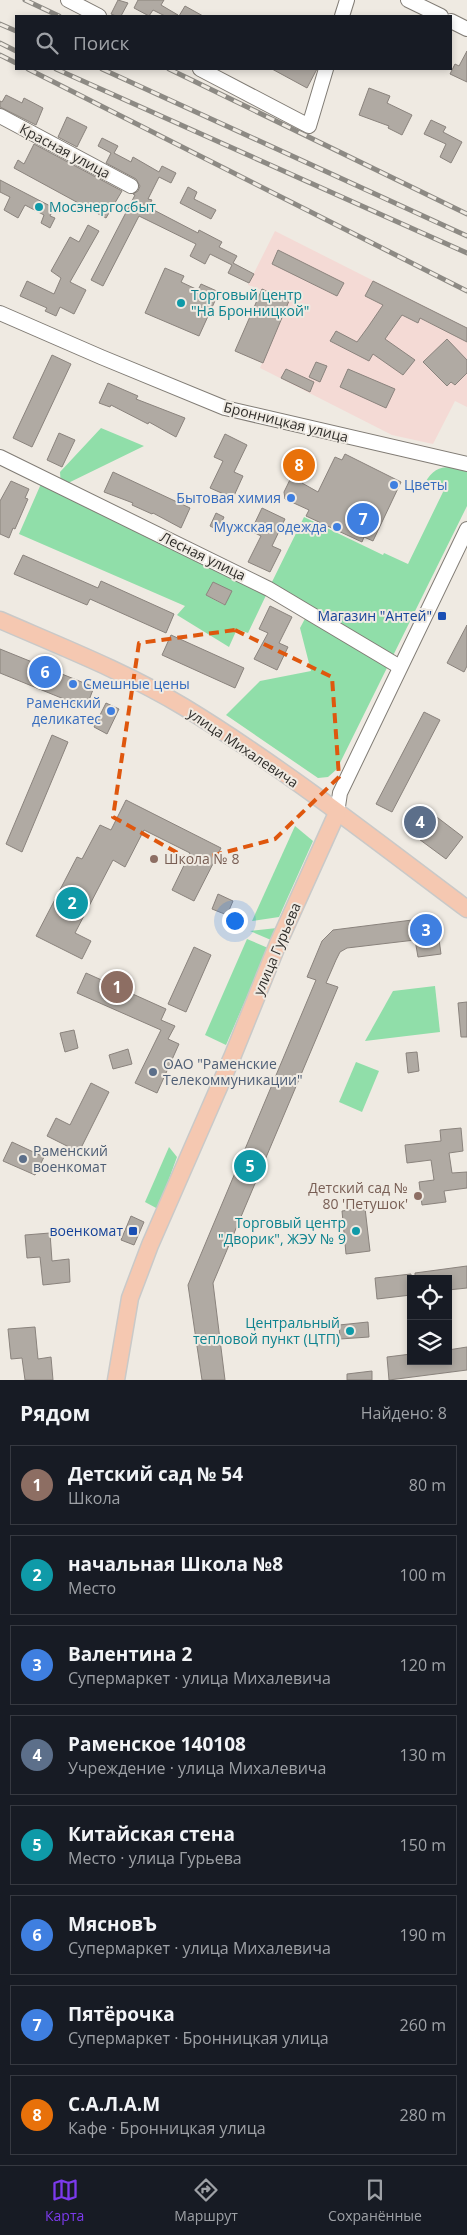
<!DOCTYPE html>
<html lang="ru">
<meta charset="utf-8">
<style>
:root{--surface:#171b24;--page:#242831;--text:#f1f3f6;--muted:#9ea1a6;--line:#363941;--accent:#7c3aed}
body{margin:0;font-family:"Open Sans",sans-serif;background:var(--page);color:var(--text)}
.controls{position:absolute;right:15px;bottom:15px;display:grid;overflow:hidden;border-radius:0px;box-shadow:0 2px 8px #0003}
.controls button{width:45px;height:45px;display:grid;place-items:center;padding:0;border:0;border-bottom:1px solid var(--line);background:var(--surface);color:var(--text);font:25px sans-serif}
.you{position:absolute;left:234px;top:920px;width:18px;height:18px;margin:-12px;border:4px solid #fff;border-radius:50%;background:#1a73e8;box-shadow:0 0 0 8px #1a73e833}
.badge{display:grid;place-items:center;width:32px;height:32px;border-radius:50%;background:var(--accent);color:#fff;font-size:16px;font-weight:700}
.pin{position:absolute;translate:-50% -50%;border:2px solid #fff;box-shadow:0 1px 5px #0006}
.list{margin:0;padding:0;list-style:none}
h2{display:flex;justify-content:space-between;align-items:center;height:65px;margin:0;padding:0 20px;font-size:21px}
h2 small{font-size:16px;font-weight:400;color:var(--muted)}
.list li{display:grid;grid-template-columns:32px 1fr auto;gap:15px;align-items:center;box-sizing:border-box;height:80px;margin:0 10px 10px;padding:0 10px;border:1px solid var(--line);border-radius:0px}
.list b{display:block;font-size:19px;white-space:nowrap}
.list p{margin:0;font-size:16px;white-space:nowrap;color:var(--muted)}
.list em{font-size:16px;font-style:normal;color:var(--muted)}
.icon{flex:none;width:28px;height:28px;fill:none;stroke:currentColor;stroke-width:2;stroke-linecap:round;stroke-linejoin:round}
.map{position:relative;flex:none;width:467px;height:1380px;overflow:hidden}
.search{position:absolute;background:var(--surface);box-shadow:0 2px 8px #0003;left:15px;right:15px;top:15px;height:55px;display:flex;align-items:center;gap:12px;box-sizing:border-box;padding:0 18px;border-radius:0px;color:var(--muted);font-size:19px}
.sheet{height:785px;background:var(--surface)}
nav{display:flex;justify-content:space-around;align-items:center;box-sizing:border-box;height:70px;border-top:1px solid var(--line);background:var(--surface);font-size:14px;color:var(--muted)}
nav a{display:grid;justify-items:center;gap:2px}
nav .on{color:var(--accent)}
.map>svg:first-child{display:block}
</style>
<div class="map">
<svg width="467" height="1380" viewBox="0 0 467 1380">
<rect width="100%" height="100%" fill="#efeae2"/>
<polygon fill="#f4dad5" points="275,231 467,328 467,407 455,401 433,444 392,435 270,373 260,368 262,363 235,351 262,290 248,285"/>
<g fill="#90dea9" fill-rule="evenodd">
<path d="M 101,428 L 144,446 L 62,486 L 269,588 L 304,517 L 383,555 L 384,553 L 408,564 L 443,492 L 425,483 C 435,464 448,466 467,469 L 467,506 L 337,769 L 328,777 L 318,778 L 226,715 L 260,681 L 311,671 L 300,628 L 308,613 L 269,589 L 248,633 L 237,629 L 229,647 L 177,615 L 185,606 L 19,534 L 44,477 L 61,486 L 60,472 ZM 213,582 L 231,591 L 224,605 L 206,595 Z"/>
<polygon points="295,826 313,841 279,917 252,921"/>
<polygon points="277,928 271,940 250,931"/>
<polygon points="247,939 268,948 226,1045 205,1035"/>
<polygon points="435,986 440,1032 365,1041 393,991"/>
<polygon points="356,1062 379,1071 362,1112 339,1102"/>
<polygon points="169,1147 177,1157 158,1209 145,1202"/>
</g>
<g fill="#b0aaa3" stroke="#8a837d">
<polygon points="118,0 128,3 121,16 116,16 111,14"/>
<polygon points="138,0 164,0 161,5 178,15 165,16 153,10 149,16 134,8"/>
<polygon points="185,6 203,16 179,16"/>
<polygon points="467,51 467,82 450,74 455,64 459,66"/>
<polygon points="272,69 317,69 307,88"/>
<polygon points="369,88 390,96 387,103 412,115 402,135 388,128 389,126 359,115"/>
<polygon points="6,95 22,103 24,98 43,108 36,125 0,107 0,101 2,102"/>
<polygon points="67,117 87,127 77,147 58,137"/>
<polygon points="431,120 446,127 443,132 462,142 451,163 440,157 446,144 424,134"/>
<polygon points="102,138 118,146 114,153 131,162 133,157 159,172 162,166 176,173 171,183 159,177 148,199 152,200 148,207 198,233 199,230 222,242 219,247 237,256 233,263 254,274 249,283 228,273 232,265 210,254 205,264 190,256 196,244 139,216 103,286 91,280 135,195 133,194 138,191 140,186 136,179 106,163 111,153 98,146"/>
<polygon points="34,144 122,191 106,218 14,168 18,160 24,164"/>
<polygon points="0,180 54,208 50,216 55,218 50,228 41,223 44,215 25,205 18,218 4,210 10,197 0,192"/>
<polygon points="188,187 197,192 194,199 216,210 211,219 180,203"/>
<polygon points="88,225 99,231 70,282 86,290 74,314 60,307 56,316 45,311 47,308 20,296 27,281 54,294 61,278 51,271 70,237 79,242"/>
<polygon points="278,250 344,283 337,296 272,264"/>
<polygon points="165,268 184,276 181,282 198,290 201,284 219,292 199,336 145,313"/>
<polygon points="373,281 467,328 467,342 420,318 418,323 402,315 385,339 415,360 403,375 373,354 369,361 330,341 336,331 357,342 368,327 383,305 365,296"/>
<polygon points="262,289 289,301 263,363 235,351"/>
<polygon points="447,339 467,360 467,373 455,385 451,382 447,386 423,362"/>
<polygon points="52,355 71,364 32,447 13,438"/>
<polygon points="316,362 327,366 320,382 309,377"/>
<polygon points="286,369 314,382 310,392 281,378"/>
<polygon points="348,369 395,389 386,408 340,387"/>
<polygon points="108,383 138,396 136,399 185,418 176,437 149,422 148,424 111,405 110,407 99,403"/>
<polygon points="59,433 75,440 62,467 47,460"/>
<polygon points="225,434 247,445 234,472 243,476 233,498 210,488 223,461 214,457"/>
<polygon points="345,454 401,482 373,541 364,537 362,542 306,516 309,510 285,499 284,492 301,457 312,462 302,483 318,492 335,457 342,460"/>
<polygon points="113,472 190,508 181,528 153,513 152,514 132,505 133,503 104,492"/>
<polygon points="11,481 29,489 25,498 28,499 15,529 13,528 9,538 0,534 0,501"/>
<polygon points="262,508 285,519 272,546 281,550 270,572 248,562 261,536 251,531"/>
<polygon points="216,513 224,517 218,530 210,526"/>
<polygon points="23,555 98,588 101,581 174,614 166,633 90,599 87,605 14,574"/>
<polygon points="213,582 232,591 225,605 206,595"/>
<polygon points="270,606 292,617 279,643 288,647 277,670 254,659 268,633 259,629"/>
<polygon points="467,625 467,666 464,672 447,663"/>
<polygon points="171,635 244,668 235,688 162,655"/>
<polygon points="0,649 94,687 86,708 0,673"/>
<polygon points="106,703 119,709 107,734 94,727"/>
<polygon points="424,712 440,720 392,812 376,804"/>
<polygon points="52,735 68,742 22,852 6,844"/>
<polygon points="126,800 221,848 194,901 172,890 190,853 144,830 125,867 113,860 75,933 91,941 82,959 36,936 77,857 82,859 100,825 111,830"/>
<polygon points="421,805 463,837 446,859 404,828"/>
<polygon points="218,894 233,901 227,915 212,909"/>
<polygon points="436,917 441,954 418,957 415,940 347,948 340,952 336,960 326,983 338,987 213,1283 225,1380 202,1380 188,1285 316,980 307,977 322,941 333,930"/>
<polygon points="194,947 211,955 186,1012 168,1004"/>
<polygon points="86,973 166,1009 161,1020 175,1026 168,1039 179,1044 157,1093 135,1083 161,1030 77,993"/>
<polygon points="467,1002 467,1037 461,1037 458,1003"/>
<polygon points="74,1030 78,1048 65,1052 60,1033"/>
<polygon points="128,1049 132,1064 113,1069 109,1055"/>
<polygon points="417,1052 419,1071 408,1073 406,1053"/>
<polygon points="91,1083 109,1092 79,1152 47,1136 56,1118 70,1125"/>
<polygon points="461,1128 463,1151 449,1153 452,1173 467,1172 467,1188 444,1191 446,1202 422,1205 419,1182 434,1180 431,1160 407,1163 405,1145 441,1141 440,1130"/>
<polygon points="12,1142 44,1157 35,1175 3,1161"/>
<polygon points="365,1208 370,1251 346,1254 342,1211"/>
<polygon points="131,1216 144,1222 134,1245 121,1240"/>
<polygon points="50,1233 52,1261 69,1259 70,1282 43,1285 40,1257 27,1258 25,1235"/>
<polygon points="467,1266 467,1288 448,1290 448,1279 415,1279 415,1273"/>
<polygon points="411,1274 411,1295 377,1299 375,1278"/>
<polygon points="368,1322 369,1337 340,1339 339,1325"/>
<polygon points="35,1327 38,1359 51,1357 53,1380 25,1380 22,1358 11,1359 8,1329"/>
<polygon points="467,1347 467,1370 389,1380 387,1357 411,1354 411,1361 448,1361 448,1350"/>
<polygon points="372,1371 372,1380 347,1380 347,1374"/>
</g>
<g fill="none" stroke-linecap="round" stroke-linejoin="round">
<g stroke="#817c75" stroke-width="16">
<g id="minor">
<polyline points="68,0 99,16"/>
<polyline points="408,0 441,16"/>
<polyline points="342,16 347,0"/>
<polyline points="451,21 467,29"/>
<polyline points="200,69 309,126 326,69"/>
<polyline points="0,116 131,186"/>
<polyline points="0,313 101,357 225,408 467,464"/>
<polyline points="0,457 269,589 400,667"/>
<polyline points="337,813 340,793 467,529"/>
</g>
</g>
<g stroke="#c9c9c8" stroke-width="19">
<g id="major">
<path d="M 0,620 C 62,647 126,672 184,707 C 281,766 376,841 467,909"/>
<polyline points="116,1380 130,1298 150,1245 233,1055 277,946 337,813"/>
</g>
</g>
<use href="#minor" stroke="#fff" stroke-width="14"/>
<use href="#major" stroke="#f5c8b1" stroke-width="16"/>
<g stroke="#8d8a84" stroke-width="5">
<g id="rail">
<polyline points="25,0 59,16"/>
<polyline points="0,24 16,31"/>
<polyline points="0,43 16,51"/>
<polyline points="0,55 16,63"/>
<polyline points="28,69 467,291"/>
<polyline points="56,69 467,253"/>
<polyline points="102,69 467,236"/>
<polyline points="169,69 467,214"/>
</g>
</g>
<use href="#rail" stroke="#efeae2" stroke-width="3" stroke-dasharray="9" stroke-linecap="butt"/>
</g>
<path fill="none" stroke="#df570e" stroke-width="4" stroke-dasharray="10 6" stroke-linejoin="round" d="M 235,630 L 332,677 L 339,777 L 275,839 L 192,861 L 113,817 L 139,643 Z"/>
<g fill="#0f9aa8" stroke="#efeae2" stroke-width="2">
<circle cx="39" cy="207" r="5"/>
<circle cx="181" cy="303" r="5"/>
<circle cx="356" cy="1231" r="5"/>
<circle cx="350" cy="1331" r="5"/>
</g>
<g fill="#3f7fe0" stroke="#efeae2" stroke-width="2">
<circle cx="394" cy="485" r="5"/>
<circle cx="291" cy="498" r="5"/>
<circle cx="337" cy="527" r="5"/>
<circle cx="73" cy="684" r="5"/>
<circle cx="111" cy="711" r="5"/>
</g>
<g fill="#1a4fb4" stroke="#efeae2" stroke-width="2">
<rect x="437" y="611" width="10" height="10" rx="2.5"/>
<rect x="128" y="1226" width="10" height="10" rx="2.5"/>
</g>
<g fill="#8d6e63" stroke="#efeae2" stroke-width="2">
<circle cx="154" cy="859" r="5"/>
<circle cx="418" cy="1196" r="5"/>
</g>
<g fill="#5c6f8a" stroke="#efeae2" stroke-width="2">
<circle cx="153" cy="1072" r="5"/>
<circle cx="23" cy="1159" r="5"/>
</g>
<g text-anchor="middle" stroke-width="4" stroke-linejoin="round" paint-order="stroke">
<g font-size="14" fill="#302e2b" stroke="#efeae2">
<text transform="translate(65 151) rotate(28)" y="5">Красная улица</text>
<text transform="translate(286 422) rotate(14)" y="5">Бронницкая улица</text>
<text transform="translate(203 556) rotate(26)" y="5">Лесная улица</text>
<text transform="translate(243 748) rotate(34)" y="5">улица Михалевича</text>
<text transform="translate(277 949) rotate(-67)" y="5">улица Гурьева</text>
</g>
<g font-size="14" fill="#0d838f" stroke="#efeae2" text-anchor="start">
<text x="49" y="212">Мосэнергосбыт</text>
<text x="191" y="300">Торговый центр<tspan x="191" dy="16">"На Бронницкой"</tspan></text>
<text x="346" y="1228" text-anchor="end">Торговый центр<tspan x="346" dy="16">"Дворик", ЖЭУ № 9</tspan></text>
<text x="340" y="1328" text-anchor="end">Центральный<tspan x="340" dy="16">тепловой пункт (ЦТП)</tspan></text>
</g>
<g font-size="14" fill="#366cbe" stroke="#efeae2" text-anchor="end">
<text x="404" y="490" text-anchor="start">Цветы</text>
<text x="281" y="503">Бытовая химия</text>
<text x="327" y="532">Мужская одежда</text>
<text x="83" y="689" text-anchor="start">Смешные цены</text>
<text x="101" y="708">Раменский<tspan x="101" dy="16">деликатес</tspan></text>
</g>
<g font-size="14" fill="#164399" stroke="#efeae2" text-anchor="end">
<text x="432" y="621">Магазин "Антей"</text>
<text x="123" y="1236">военкомат</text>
</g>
<g font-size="14" fill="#785e54" stroke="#efeae2" text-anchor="start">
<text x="164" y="864">Школа № 8</text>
<text x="408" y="1193" text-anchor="end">Детский сад №<tspan x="408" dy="16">80 'Петушок'</tspan></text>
</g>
<g font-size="14" fill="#4e5e75" stroke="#efeae2" text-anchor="start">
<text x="163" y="1069">ОАО "Раменские<tspan x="163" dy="16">Телекоммуникации"</tspan></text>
<text x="33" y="1156">Раменский<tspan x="33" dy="16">военкомат</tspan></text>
</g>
</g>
</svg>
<div class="controls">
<button><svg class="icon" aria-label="locate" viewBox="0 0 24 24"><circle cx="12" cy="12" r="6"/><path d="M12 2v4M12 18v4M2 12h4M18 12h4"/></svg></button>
<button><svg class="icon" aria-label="layers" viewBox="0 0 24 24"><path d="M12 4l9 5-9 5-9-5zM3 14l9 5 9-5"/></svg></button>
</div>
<div class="you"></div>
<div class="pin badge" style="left:117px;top:987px;background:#8d6e63">1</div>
<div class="pin badge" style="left:72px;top:903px;background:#0f9aa8">2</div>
<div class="pin badge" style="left:426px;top:930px;background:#3f7fe0">3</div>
<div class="pin badge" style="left:420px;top:822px;background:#5c6f8a">4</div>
<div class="pin badge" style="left:250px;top:1166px;background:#0f9aa8">5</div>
<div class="pin badge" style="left:45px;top:672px;background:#3f7fe0">6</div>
<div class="pin badge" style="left:363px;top:519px;background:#3f7fe0">7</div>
<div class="pin badge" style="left:299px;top:465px;background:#e8710a">8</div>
<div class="search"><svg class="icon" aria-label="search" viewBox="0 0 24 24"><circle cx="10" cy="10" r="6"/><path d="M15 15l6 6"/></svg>Поиск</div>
</div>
<section class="sheet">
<h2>Рядом<small>Найдено: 8</small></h2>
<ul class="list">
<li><span class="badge" style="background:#8d6e63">1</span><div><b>Детский сад № 54</b><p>Школа</p></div><em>80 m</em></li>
<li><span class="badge" style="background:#0f9aa8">2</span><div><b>начальная Школа №8</b><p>Место</p></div><em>100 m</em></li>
<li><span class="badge" style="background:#3f7fe0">3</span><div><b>Валентина 2</b><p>Супермаркет · улица Михалевича</p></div><em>120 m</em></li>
<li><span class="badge" style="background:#5c6f8a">4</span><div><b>Раменское 140108</b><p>Учреждение · улица Михалевича</p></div><em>130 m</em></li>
<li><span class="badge" style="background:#0f9aa8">5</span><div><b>Китайская стена</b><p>Место · улица Гурьева</p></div><em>150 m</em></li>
<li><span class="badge" style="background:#3f7fe0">6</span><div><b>МясновЪ</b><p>Супермаркет · улица Михалевича</p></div><em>190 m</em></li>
<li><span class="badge" style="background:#3f7fe0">7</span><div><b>Пятёрочка</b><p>Супермаркет · Бронницкая улица</p></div><em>260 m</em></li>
<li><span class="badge" style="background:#e8710a">8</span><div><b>С.А.Л.А.М</b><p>Кафе · Бронницкая улица</p></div><em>280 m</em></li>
</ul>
</section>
<nav>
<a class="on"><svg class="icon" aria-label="map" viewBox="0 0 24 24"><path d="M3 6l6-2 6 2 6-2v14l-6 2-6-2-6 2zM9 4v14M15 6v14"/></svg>Карта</a>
<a><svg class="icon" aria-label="directions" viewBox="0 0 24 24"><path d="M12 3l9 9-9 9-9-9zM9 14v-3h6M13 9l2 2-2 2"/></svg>Маршрут</a>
<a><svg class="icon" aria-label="saved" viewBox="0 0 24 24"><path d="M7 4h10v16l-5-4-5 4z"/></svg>Сохранённые</a>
</nav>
